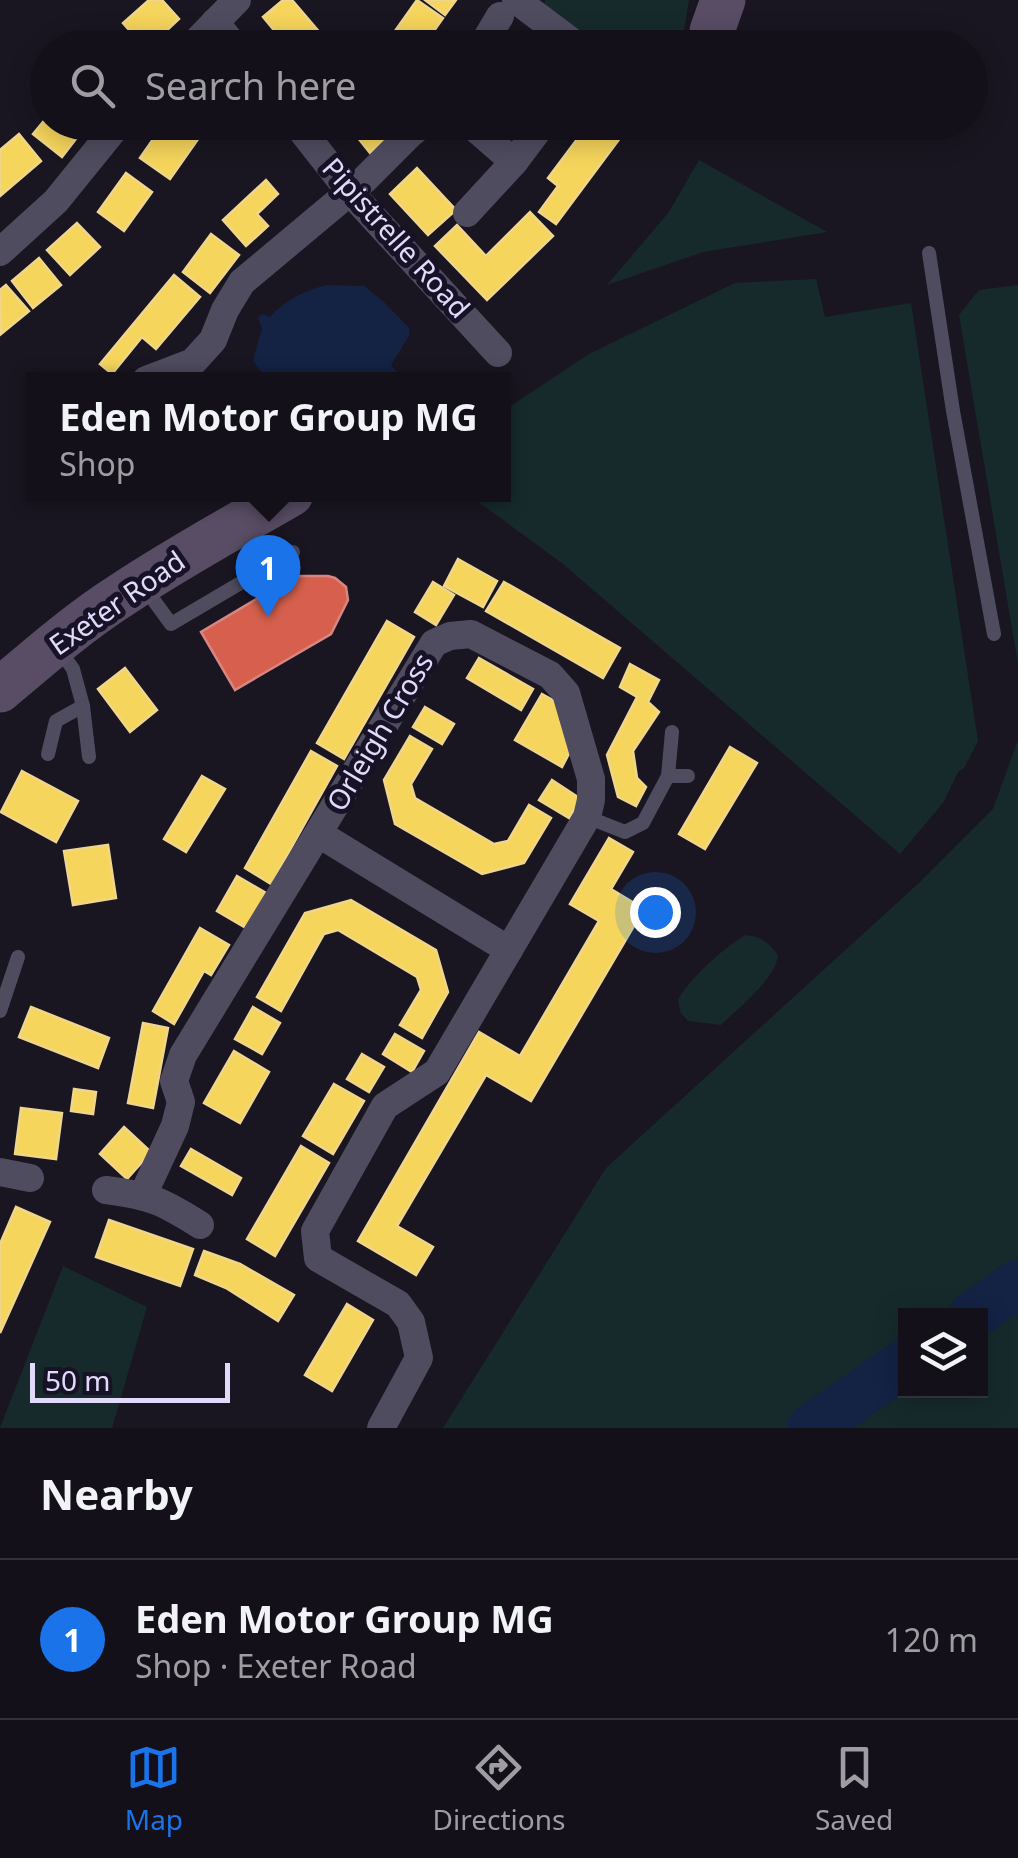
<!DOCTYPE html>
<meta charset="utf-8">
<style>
:root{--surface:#131019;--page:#201e26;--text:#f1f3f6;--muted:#9d9da2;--line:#323038;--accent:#1a73e8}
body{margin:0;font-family:"Noto Sans",sans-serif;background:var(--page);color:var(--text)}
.controls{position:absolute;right:30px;bottom:30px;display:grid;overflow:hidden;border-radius:0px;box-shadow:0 5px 25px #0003}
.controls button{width:90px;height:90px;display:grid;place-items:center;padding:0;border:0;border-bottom:2px solid var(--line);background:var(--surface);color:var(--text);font:50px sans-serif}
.scale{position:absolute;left:30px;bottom:25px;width:200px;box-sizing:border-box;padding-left:10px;border:5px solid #e1dafb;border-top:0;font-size:28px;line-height:35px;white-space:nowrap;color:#e1dafb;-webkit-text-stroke:8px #171225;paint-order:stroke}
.you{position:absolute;left:655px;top:912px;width:35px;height:35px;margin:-25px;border:8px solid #fff;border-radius:50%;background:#1a73e8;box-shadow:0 0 0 15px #1a73e833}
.badge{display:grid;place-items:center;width:65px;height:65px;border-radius:50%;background:var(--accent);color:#fff;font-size:32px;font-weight:700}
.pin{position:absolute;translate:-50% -82px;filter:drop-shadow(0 2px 5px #0008)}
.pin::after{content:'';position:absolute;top:52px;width:35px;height:30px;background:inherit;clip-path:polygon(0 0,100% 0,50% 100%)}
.popup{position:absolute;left:26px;top:372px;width:485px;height:130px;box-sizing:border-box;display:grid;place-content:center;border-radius:0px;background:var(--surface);filter:drop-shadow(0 2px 8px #0005);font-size:32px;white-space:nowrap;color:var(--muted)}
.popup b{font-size:38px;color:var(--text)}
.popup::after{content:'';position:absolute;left:50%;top:100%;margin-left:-20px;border:20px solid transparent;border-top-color:var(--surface)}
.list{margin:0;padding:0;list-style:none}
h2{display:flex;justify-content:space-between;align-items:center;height:130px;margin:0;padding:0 40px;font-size:42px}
h2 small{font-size:32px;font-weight:400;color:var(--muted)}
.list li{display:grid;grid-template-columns:65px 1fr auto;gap:30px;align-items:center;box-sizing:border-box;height:160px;padding:0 40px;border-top:2px solid var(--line)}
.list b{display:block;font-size:38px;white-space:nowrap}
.list p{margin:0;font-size:32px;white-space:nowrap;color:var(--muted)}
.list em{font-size:32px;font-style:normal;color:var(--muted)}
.icon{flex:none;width:55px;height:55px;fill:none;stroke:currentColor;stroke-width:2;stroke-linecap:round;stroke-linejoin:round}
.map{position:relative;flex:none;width:1018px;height:1428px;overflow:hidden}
.search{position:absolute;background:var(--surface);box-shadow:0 5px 25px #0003;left:30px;right:30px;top:30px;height:110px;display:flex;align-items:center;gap:25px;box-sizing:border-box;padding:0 35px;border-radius:55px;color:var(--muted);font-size:38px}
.sheet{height:290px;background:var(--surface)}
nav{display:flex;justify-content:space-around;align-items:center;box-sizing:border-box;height:140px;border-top:2px solid var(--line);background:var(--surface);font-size:28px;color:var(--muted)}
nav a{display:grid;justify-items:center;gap:5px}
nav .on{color:var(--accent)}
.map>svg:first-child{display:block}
</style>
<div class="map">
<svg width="1018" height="1428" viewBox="0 0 1018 1428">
<rect width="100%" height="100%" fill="#191621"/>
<g fill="#162a2c" fill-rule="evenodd">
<polygon points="545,0 689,0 681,48 601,47 544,5"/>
<polygon points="699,160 827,232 703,252 607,285 669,212"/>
<polygon points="816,279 825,317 911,303 978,741 964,768 958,772 943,803 900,854 563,564 469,495 503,494 503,411 589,354 735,283"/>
<polygon points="1018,285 1018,664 959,315 979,290"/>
<path d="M 1018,740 L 1018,1428 L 443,1428 L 606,1168 L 920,882 L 993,809 ZM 906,1316 L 980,1316 L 980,1390 L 906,1390 Z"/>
<path d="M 745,935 C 761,936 768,942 778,955 C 776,979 738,1008 721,1025 L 688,1021 L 680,1012 L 678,999 C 694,975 720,951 745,935 Z"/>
<polygon points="63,1266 147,1307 112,1428 0,1428"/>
</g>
<path fill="#142244" d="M 327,285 L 364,286 L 384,302 L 409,328 L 409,336 L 391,365 L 398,373 L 395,379 L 384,375 L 381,380 L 267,379 L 253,361 L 262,328 L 258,318 L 262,314 L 270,317 C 286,299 304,291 327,285 Z"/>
<g fill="#f6d55c" stroke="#f0d68c" stroke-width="2.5">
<polygon points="149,0 162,0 179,19 148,48 145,48 123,23"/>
<polygon points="283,0 292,0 333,48 301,48 289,33 282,40 263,17"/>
<polygon points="417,0 443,18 422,48 417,48 395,31"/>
<polygon points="425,0 456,0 445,15"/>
<polygon points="513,33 530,45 528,48 502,48"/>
<polygon points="48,116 48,122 89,122 62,157 33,134"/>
<polygon points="165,122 189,122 203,132 170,179 140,158"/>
<polygon points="361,122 397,122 401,127 370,153 358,138 368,130"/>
<polygon points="590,122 632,122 556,224 539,212 558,186 548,178"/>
<polygon points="19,134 41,161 0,196 0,150"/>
<polygon points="417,168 456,210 428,235 390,194"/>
<polygon points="126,173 152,192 124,231 98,212"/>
<polygon points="266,180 278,194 257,214 268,226 246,246 223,220"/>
<polygon points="530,212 553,236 487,300 435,246 457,225 486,256"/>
<polygon points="77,223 100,247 70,275 47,250"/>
<polygon points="211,234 239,255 210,293 183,272"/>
<polygon points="39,258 61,285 33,308 12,281"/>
<polygon points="174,275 200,297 156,349 142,337 112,374 100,364"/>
<polygon points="6,285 29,311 1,334 0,290"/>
<polygon points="458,559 497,581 483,607 444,586"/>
<polygon points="433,582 454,595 436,625 415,612"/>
<polygon points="504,582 620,648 603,678 486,611"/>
<polygon points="387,621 414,637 344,759 317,743"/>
<polygon points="479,658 533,689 521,710 467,678"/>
<polygon points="630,664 659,680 648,702 659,712 633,751 637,778 646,787 636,806 618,797 607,755 637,697 620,687"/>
<polygon points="125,668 157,710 130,732 98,689"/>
<polygon points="542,694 560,704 573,746 562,767 515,740"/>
<polygon points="425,707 454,724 442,744 413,727"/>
<polygon points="410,736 432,749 411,784 415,798 494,844 508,841 529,805 551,818 524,863 482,874 395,824 384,780"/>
<polygon points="730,747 757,763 705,849 679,834"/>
<polygon points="311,751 337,766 271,884 245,868"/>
<polygon points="22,771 78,801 56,842 1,812"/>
<polygon points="202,776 225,789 186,852 164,839"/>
<polygon points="552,780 581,799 569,818 539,800"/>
<polygon points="609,838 633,852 611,889 644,909 531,1101 486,1075 397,1226 433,1247 416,1275 358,1241 479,1032 520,1056 599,921 570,904"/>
<polygon points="108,845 116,898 73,905 64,851"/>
<polygon points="237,876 266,893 246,928 217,911"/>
<polygon points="351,900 436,950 448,992 422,1038 400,1025 421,990 417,977 338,930 324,934 281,1011 257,997 305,913"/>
<polygon points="200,928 229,945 211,975 204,971 174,1024 153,1011"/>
<polygon points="31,1007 109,1038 98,1068 19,1037"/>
<polygon points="253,1007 280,1023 262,1054 235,1039"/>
<polygon points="143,1023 168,1028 153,1108 128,1103"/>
<polygon points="395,1034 424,1051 412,1072 383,1054"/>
<polygon points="234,1051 269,1072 240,1123 204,1103"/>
<polygon points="362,1054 384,1067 369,1092 347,1079"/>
<polygon points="334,1084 364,1101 333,1154 303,1136"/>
<polygon points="74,1089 96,1092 93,1114 71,1111"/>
<polygon points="21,1108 62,1113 56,1159 15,1154"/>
<polygon points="124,1127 151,1152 127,1179 100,1154"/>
<polygon points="301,1146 329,1163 275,1256 247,1239"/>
<polygon points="191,1149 241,1178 232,1195 181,1166"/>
<polygon points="16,1207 50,1222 0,1333 0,1244"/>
<polygon points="109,1220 193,1249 180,1286 96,1257"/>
<polygon points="204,1251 240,1264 294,1295 278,1321 226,1288 195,1275"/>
<polygon points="347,1304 373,1320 332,1391 305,1375"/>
</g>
<polygon fill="#d6604d" stroke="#d98581" stroke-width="2.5" points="295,576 328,576 335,578 346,587 348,600 331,634 235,690 201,632"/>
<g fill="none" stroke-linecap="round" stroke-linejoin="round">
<g stroke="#142244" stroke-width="48">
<polyline points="972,1316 1018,1283"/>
<polyline points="811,1428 906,1362"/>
</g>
<g stroke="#4f4c60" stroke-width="14">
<polyline points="929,253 953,411 994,634"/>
<polyline points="144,587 171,624 293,552"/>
<polyline points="58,648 73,669 83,706 89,757"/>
<polyline points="48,754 56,721 83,706"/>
<polyline points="668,776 688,776"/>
<polyline points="587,817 625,832 643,823 668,776 672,732"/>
<polyline points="0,1011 18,957"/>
</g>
<g stroke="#4f4c60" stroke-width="28">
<polyline points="516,0 580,48"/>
<polyline points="215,22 236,48"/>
<polyline points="190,48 237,0"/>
<polyline points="481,48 500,16"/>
<polyline points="295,122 350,192 498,353"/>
<polyline points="468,122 514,162"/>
<polyline points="467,213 514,162 544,122"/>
<polyline points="0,252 56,201 120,122"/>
<polyline points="146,380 193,362 213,340 225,310 242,282 364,180 410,134 425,122"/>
<polyline points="319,834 509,950"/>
<polyline points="0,1172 30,1178"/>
<path d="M 106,1190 C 149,1195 164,1202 200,1225"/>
<polyline points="143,1195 175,1126 181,1102 174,1081 183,1055 434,643 450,636 471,634 550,675 566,693 591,779 591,800 587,817 437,1072 385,1106 315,1231 318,1258 398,1304 411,1322 419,1358 381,1428"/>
</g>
<g stroke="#584d64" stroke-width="45">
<polyline points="712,31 723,0"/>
<path d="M 0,690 C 40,656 79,622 123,594 C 177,558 234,527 291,494"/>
</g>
</g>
<g text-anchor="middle" stroke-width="10" stroke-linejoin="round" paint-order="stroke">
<g font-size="28" fill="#e1dafb" stroke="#171225">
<text transform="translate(396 238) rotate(48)" y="10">Pipistrelle Road</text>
<text transform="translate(117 603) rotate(-35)" y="10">Exeter Road</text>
<text transform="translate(380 732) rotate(-59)" y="10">Orleigh Cross</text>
</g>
</g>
</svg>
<div class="controls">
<button><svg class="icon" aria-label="layers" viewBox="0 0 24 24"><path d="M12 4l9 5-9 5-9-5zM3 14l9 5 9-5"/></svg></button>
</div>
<div class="scale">50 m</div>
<div class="you"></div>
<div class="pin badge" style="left:268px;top:617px">1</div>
<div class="popup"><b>Eden Motor Group MG</b>Shop</div>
<div class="search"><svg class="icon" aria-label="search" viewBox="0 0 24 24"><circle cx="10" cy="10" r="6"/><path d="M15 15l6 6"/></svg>Search here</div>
</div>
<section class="sheet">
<h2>Nearby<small></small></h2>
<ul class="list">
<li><span class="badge">1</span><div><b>Eden Motor Group MG</b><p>Shop · Exeter Road</p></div><em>120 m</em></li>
</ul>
</section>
<nav>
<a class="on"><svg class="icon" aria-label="map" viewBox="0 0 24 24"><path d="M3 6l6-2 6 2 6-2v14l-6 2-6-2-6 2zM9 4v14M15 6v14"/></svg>Map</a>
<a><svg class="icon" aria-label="directions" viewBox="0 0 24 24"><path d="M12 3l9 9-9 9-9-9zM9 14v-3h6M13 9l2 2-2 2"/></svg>Directions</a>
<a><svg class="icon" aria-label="saved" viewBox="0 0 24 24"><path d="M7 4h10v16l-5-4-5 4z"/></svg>Saved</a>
</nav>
